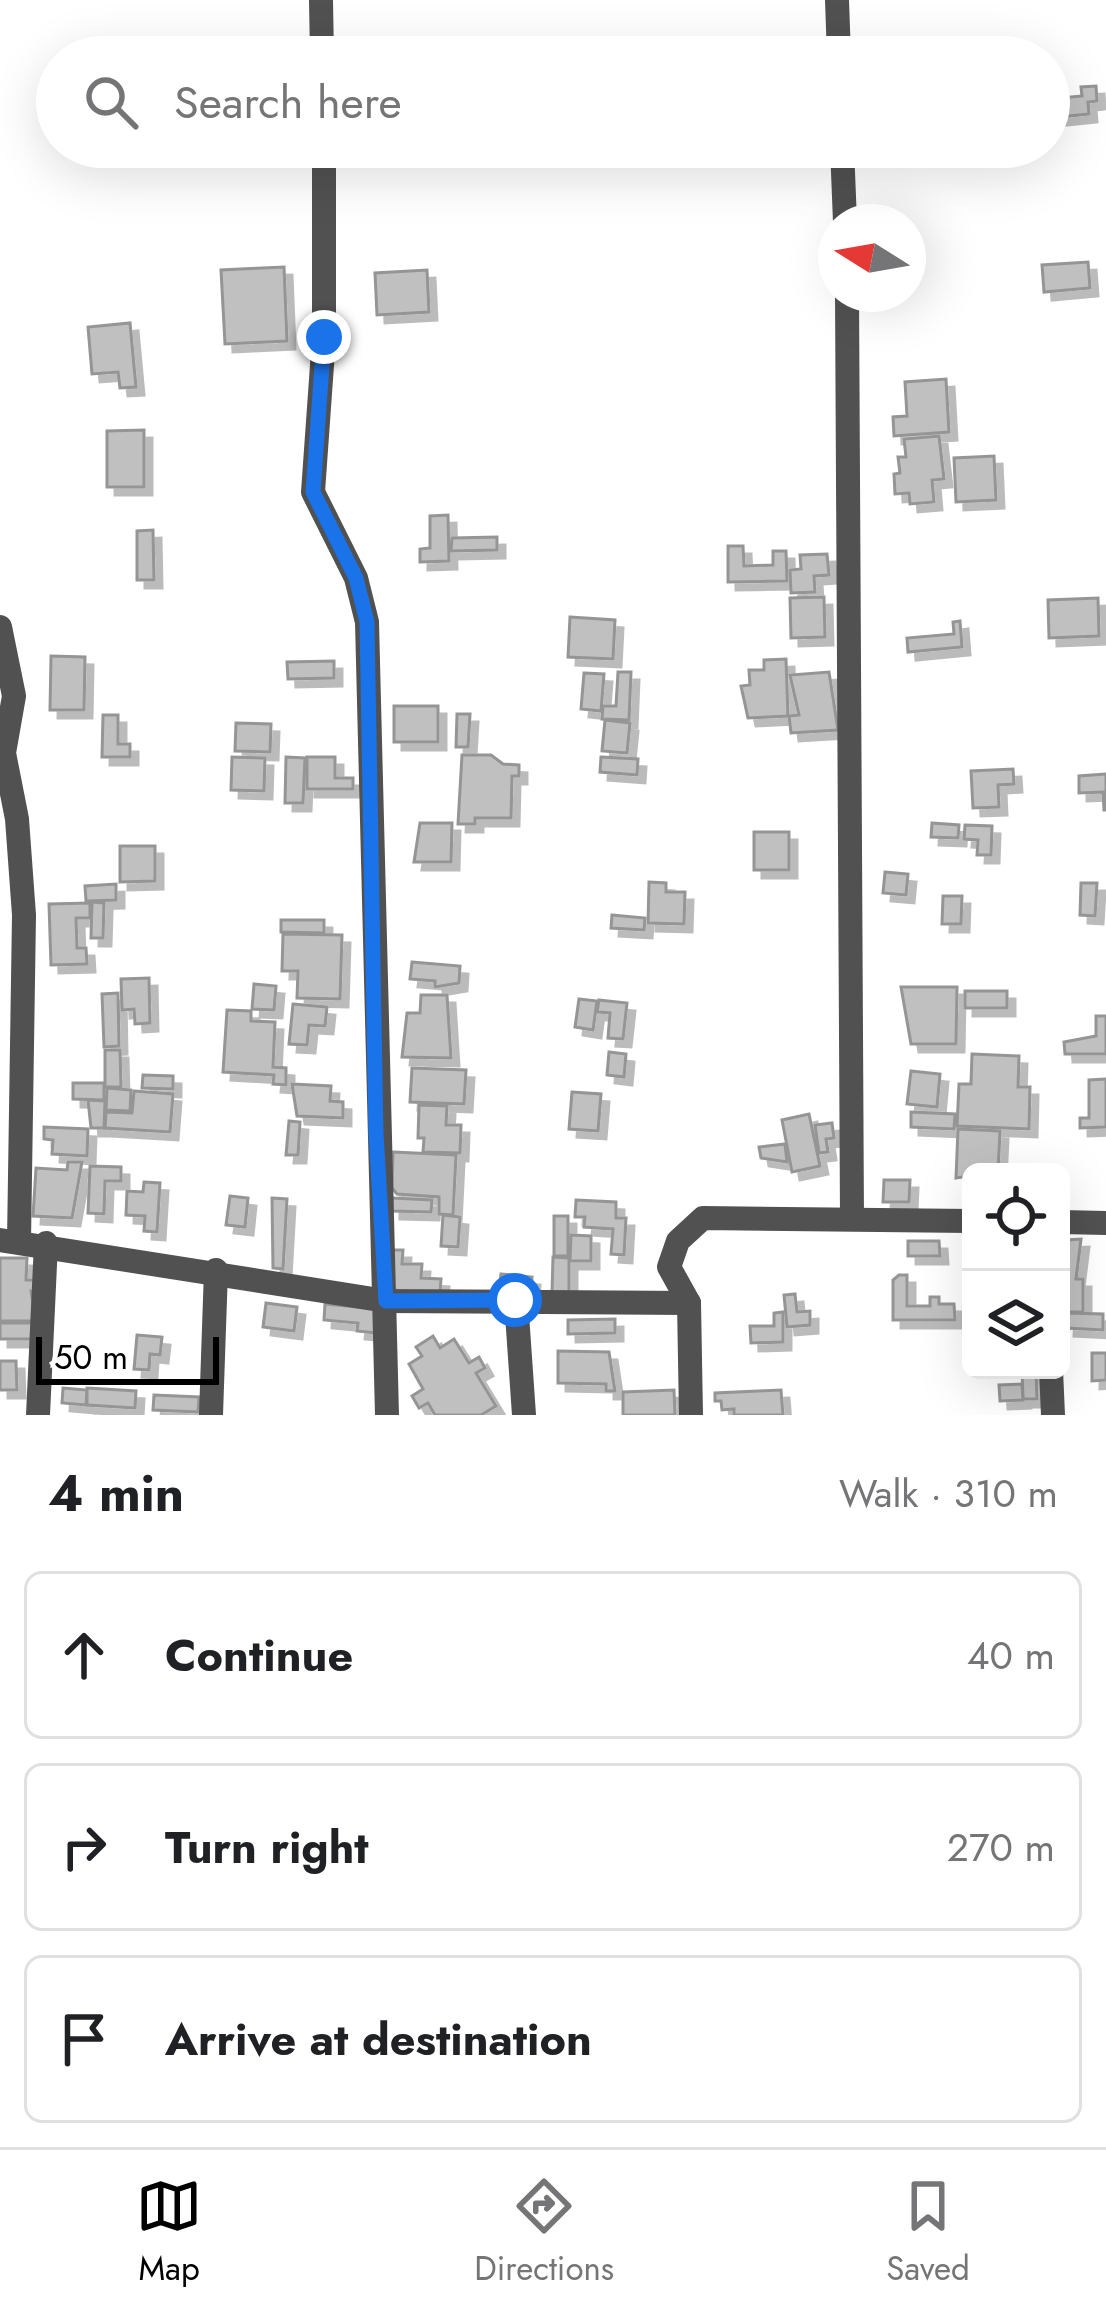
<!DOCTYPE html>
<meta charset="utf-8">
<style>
:root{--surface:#fff;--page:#f6f6f6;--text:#202124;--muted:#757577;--line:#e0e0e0;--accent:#000}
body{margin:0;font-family:Jost,sans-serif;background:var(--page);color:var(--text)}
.controls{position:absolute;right:36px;bottom:36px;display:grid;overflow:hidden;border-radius:18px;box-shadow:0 12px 48px #0002}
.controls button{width:108px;height:108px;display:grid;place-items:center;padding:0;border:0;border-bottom:3px solid var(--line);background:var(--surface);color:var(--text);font:60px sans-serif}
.compass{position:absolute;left:818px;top:204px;width:108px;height:108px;border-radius:50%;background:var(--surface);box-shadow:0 12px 48px #0002;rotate:281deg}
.scale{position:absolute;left:36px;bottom:30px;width:183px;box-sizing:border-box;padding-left:12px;border:6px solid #000;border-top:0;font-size:33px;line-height:42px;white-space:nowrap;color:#000;-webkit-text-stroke:9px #fff;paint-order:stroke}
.stop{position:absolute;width:36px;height:36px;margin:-27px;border:9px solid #1a73e8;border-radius:50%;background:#fff}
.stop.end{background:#1a73e8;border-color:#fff;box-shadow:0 3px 12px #0008}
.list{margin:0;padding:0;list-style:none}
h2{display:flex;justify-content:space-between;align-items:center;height:156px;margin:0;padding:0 48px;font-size:51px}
h2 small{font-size:39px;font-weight:400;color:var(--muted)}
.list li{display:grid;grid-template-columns:78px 1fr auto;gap:36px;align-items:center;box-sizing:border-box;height:168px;margin:0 24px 24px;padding:0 24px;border:3px solid var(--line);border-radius:18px}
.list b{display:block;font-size:45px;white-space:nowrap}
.list em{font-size:39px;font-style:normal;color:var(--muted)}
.icon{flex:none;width:66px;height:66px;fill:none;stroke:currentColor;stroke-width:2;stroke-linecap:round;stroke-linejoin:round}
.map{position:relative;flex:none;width:1106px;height:1415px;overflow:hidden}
.search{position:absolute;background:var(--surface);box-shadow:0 12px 48px #0002;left:36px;right:36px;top:36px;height:132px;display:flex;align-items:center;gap:30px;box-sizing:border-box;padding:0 42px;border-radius:66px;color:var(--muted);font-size:45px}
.sheet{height:732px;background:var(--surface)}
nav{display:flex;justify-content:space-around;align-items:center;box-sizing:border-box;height:168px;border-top:3px solid var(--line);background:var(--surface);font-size:33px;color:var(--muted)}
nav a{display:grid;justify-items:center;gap:6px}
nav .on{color:var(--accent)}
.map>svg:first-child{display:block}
</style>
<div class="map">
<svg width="1106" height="1415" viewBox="0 0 1106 1415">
<defs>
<filter id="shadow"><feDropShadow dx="8" dy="8" stdDeviation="0" flood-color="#0004"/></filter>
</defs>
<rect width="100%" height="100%" fill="#fff"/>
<g fill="#c0c0c0" stroke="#959595" stroke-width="3" filter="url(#shadow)">
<polygon points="1096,86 1097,101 1088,102 1089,114 1049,118 1049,99 1082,96 1081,87"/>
<polygon points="1088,262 1090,288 1044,292 1042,265"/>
<polygon points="284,267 287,341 225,344 221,270"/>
<polygon points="427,270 429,312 377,315 375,273"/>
<polygon points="130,323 136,387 120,388 118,372 92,374 88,327"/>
<polygon points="946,379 949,432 894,436 893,417 907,416 905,382"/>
<polygon points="144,430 144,487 107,487 107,431"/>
<polygon points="939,436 944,479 932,480 934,502 910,504 909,493 895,494 894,474 900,473 898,457 906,457 904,439"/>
<polygon points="994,456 996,500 956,502 954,458"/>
<polygon points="448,515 449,561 420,562 420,549 430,548 430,516"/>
<polygon points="153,530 154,580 137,580 137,531"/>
<polygon points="497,537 497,550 451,551 452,538"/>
<polygon points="728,546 743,546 744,566 773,565 773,551 786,551 787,581 728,582"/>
<polygon points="827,554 829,575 814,576 815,592 791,593 790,570 801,569 800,555"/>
<polygon points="824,597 825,637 791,638 790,598"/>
<polygon points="1098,598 1099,636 1049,638 1048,600"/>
<polygon points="570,617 615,620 613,659 568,657"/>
<polygon points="960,621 962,647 908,652 907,638 954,634 953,622"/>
<polygon points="51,656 85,657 84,710 50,710"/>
<polygon points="786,659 788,716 748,718 741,686 750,685 749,670 764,670 764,660"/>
<polygon points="334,661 334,678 288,679 287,662"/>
<polygon points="618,672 631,672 629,720 602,719 603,706 616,706"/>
<polygon points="829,672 838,730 791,733 789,716 799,715 790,675"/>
<polygon points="584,673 604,674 601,711 581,709"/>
<rect x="394" y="706" width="44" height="36"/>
<polygon points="457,714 470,714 468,747 456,747"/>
<polygon points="103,715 118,715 118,744 130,744 130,757 102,757"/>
<polygon points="605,720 630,723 627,753 602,751"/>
<polygon points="236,723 271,724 270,752 235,751"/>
<polygon points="462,755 491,755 503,764 519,765 519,776 512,776 511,818 475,818 475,824 458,824"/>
<polygon points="232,757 265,758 264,791 231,790"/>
<polygon points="286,757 305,758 303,803 285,803"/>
<polygon points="307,757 335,757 335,778 353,778 353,789 307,789"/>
<polygon points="601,757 638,759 637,775 600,772"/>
<polygon points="1013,769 1014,784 998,785 999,807 973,808 971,771"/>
<polygon points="1106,774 1106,810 1104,810 1103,792 1079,793 1079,776"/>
<polygon points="420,823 452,823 451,862 414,862"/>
<polygon points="932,823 959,825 958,838 931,837"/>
<polygon points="965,825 992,826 991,855 977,855 978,840 964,839"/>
<rect x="754" y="832" width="35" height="38"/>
<polygon points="120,846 155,846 155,881 120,882"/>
<polygon points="885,872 908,874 906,895 883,893"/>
<polygon points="649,882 666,883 666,892 685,892 684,924 648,923"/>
<polygon points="1081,883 1097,883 1095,916 1080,915"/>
<polygon points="116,884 116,900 86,901 85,886"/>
<polygon points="943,896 962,896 961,924 942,924"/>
<polygon points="92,902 104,903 103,938 91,938"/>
<polygon points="90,903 90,918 76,918 77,948 86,948 87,964 51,965 49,904"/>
<polygon points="612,915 645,918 644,930 611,928"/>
<polygon points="281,920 324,920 324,933 281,932"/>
<polygon points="283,934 342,935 340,999 297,998 298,971 282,971"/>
<polygon points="412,962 460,966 459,983 435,987 435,981 410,979"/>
<polygon points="149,978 150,1023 135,1024 134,1009 122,1010 121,979"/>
<polygon points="254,984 276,986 274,1010 252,1009"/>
<polygon points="901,987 957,987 956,1044 911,1044"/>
<rect x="965" y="991" width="42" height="17"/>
<polygon points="118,993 119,1046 104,1047 102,994"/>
<polygon points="421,995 447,995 451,1058 402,1057 407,1013 420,1013"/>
<polygon points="579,999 597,1001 593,1030 575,1027"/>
<polygon points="599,1000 627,1003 623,1039 608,1038 610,1013 597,1012"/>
<polygon points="293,1004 327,1007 325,1026 309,1025 307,1045 289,1044"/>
<polygon points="227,1010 251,1011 251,1021 275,1022 273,1067 286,1068 286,1085 273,1084 274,1075 223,1072"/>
<polygon points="1096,1016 1106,1016 1106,1054 1065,1054 1064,1042 1096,1036"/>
<polygon points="105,1050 120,1050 121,1087 105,1087"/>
<polygon points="609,1052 626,1054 624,1077 607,1075"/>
<polygon points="972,1054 1019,1056 1018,1087 1030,1087 1029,1129 957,1126 959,1084 971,1084"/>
<polygon points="412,1068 466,1070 464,1104 410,1102"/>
<polygon points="911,1071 940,1074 937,1107 907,1104"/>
<polygon points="143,1075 173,1076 173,1089 142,1088"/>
<polygon points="1106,1079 1106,1127 1080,1128 1080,1118 1089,1118 1089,1080"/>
<polygon points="73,1083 104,1083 104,1100 73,1099"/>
<polygon points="292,1084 331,1086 330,1101 343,1102 343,1118 297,1116"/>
<polygon points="107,1088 131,1090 130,1111 106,1110"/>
<polygon points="134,1091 173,1094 170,1132 105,1128 106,1112 132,1113"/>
<polygon points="572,1092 601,1094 598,1131 569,1129"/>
<polygon points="88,1100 105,1101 104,1128 91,1128"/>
<polygon points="419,1105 447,1106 446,1125 461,1125 460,1153 423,1152 424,1138 418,1138"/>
<polygon points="911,1112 955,1114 954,1129 911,1127"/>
<polygon points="809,1114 820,1166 792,1172 782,1120"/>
<polygon points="289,1121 300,1122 298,1155 286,1155"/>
<polygon points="832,1123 834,1138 826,1139 828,1152 819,1153 815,1125"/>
<polygon points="44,1127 88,1129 87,1156 52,1154 53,1140 44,1139"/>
<polygon points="958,1129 1000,1131 998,1172 956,1178"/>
<polygon points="785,1144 787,1162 761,1158 759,1147"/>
<polygon points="393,1152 456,1155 453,1215 439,1214 439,1197 397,1194 392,1188"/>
<polygon points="68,1162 82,1162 72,1218 33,1216 36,1168 67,1170"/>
<polygon points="90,1166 121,1167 121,1181 105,1181 104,1214 88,1213"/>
<polygon points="884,1180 910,1180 909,1202 883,1202"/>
<polygon points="144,1182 160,1183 157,1232 144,1231 145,1216 126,1215 127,1191 143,1192"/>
<polygon points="230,1196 248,1198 245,1227 226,1225"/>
<polygon points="272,1198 287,1199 283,1269 273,1268"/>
<polygon points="392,1198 432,1200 431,1212 392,1211"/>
<polygon points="576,1200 616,1202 616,1218 626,1218 624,1255 611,1254 613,1229 584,1227 585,1217 575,1217"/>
<polygon points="443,1215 460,1217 458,1247 441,1246"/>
<rect x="554" y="1216" width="14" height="40"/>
<polygon points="571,1235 591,1236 591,1261 570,1261"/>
<polygon points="1081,1239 1076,1279 1083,1279 1083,1312 1066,1312 1066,1240"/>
<polygon points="908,1241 939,1241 940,1256 908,1256"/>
<polygon points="391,1250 403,1250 402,1264 422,1264 421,1278 441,1279 440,1292 389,1290"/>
<polygon points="553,1257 569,1258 569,1293 552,1293"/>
<polygon points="0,1258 27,1258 26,1280 37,1280 37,1291 31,1291 36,1321 0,1321"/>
<polygon points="501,1274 532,1277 531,1294 499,1291"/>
<polygon points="899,1275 907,1275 907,1306 930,1306 930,1297 939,1297 939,1304 954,1304 955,1320 893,1320 893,1280"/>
<polygon points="795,1294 797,1312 810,1311 810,1325 787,1327 784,1295"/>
<polygon points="266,1303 297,1307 294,1331 263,1327"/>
<polygon points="325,1304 379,1309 377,1333 357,1331 358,1323 324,1320"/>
<polygon points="783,1312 783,1342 751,1343 750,1326 774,1326 774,1313"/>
<polygon points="1067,1313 1103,1314 1103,1330 1066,1328"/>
<polygon points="615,1319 615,1333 568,1334 568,1320"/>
<polygon points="0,1323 35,1323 36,1339 0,1339"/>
<polygon points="137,1335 162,1337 160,1355 150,1354 149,1370 134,1369"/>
<polygon points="433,1336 440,1348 454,1339 469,1363 479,1357 485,1368 476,1373 496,1406 481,1415 435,1415 428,1403 419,1408 412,1396 423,1389 409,1364 422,1356 416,1347"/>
<polygon points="558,1351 609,1352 615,1391 606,1391 606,1384 558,1383"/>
<polygon points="1092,1353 1106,1353 1106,1380 1092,1381"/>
<polygon points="0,1361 16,1361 17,1390 0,1390"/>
<polygon points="1022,1370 1036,1370 1037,1399 1023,1399"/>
<polygon points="1022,1384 1023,1400 1000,1401 999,1385"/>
<polygon points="63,1388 87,1390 86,1405 62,1403"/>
<polygon points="87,1388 136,1391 135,1408 87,1405"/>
<polygon points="674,1390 675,1415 623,1415 623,1392"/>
<polygon points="781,1390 783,1415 734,1415 734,1409 722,1410 721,1401 715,1401 715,1393"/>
<polygon points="154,1395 199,1397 198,1412 153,1410"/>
</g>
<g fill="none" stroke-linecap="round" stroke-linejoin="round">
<g stroke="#515151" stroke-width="24">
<polyline points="321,0 322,57"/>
<polyline points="837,0 839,57"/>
<polyline points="324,147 324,337 313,492 356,578 367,622 387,1415"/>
<polyline points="842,147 845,222"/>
<polyline points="847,294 852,1218"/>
<polyline points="0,627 14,696 4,753 17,819 24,915 19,1241"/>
<polyline points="1061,1222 1106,1223"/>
<polyline points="0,1240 386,1301 689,1303"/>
<polyline points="516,1300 524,1415"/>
<polyline points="1051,1370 1053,1415"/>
<polyline points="38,1415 46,1243"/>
<polyline points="211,1415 216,1270"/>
<polyline points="691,1415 689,1303 669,1267 678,1241 703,1218 971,1221"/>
</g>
</g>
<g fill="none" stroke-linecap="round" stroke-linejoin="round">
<polyline stroke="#1a73e8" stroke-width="15" points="324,337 313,492 356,578 367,622 376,1133 386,1301 515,1300"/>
</g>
</svg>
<div class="controls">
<button><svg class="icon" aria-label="locate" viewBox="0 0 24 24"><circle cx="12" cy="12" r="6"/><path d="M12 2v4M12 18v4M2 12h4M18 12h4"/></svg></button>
<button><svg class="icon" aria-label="layers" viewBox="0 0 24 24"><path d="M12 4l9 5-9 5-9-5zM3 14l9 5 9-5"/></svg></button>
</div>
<svg class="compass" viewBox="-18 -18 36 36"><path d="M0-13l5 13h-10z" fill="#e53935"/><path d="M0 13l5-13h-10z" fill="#757577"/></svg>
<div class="scale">50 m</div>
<div class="stop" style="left:515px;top:1300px"></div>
<div class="stop end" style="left:324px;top:337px"></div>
<div class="search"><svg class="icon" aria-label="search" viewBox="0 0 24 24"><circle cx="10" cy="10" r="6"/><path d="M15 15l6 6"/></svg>Search here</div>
</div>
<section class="sheet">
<h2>4 min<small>Walk · 310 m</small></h2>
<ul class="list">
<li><svg class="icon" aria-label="ahead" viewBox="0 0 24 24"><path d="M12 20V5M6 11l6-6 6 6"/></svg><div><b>Continue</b></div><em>40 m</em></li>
<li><svg class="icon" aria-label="right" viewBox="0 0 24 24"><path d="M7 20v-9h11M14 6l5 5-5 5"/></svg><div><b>Turn right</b></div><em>270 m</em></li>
<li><svg class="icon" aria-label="arrive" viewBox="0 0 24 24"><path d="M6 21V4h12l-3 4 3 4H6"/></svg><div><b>Arrive at destination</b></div></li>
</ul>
</section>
<nav>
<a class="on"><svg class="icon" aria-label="map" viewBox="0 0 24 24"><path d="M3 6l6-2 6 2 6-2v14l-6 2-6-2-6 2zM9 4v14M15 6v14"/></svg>Map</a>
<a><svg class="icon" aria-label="directions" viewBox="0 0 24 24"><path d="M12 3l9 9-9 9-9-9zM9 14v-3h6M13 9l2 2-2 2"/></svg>Directions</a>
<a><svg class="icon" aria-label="saved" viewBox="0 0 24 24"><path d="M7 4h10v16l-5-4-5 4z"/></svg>Saved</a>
</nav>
